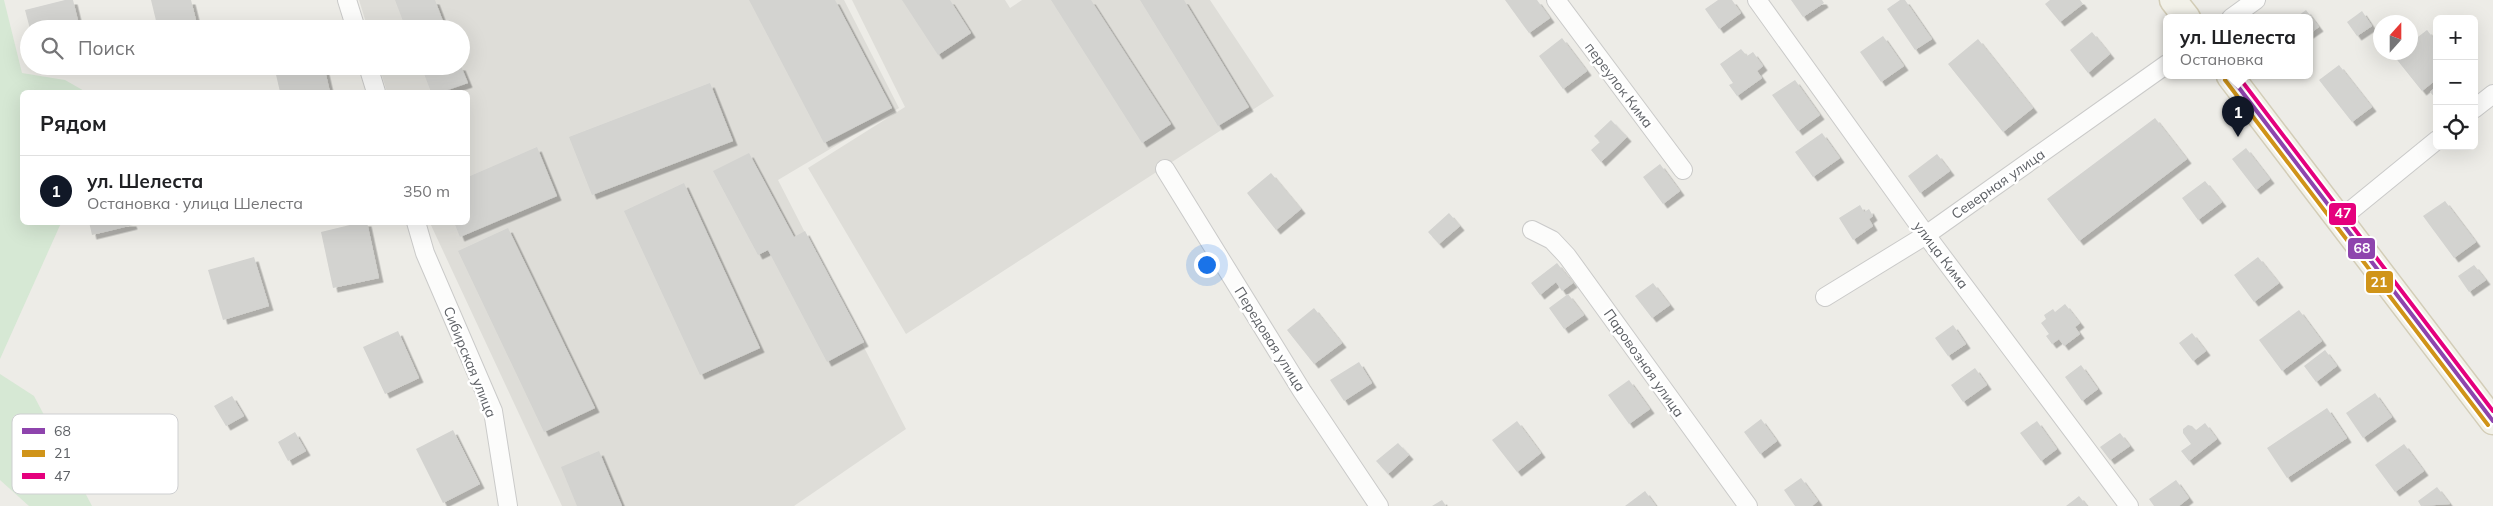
<!DOCTYPE html>
<html lang="ru">
<meta charset="utf-8">
<style>
:root{--surface:#fff;--page:#f2f2f2;--text:#202124;--muted:#757577;--line:#e0e0e0;--accent:#111827}
body{margin:0;font-family:Mulish,sans-serif;background:var(--page);color:var(--text)}
.controls{position:absolute;right:15px;top:15px;display:grid;overflow:hidden;border-radius:8px;box-shadow:0 5px 20px #0002}
.controls button{width:45px;height:45px;display:grid;place-items:center;padding:0;border:0;border-bottom:1px solid var(--line);background:var(--surface);color:var(--text);font:25px sans-serif}
.compass{position:absolute;left:2373px;top:15px;width:45px;height:45px;border-radius:50%;background:var(--surface);box-shadow:0 5px 20px #0002;rotate:21deg}
.you{position:absolute;left:1206px;top:264px;width:18px;height:18px;margin:-12px;border:4px solid #fff;border-radius:50%;background:#1a73e8;box-shadow:0 0 0 8px #1a73e833}
.badge{display:grid;place-items:center;width:32px;height:32px;border-radius:50%;background:var(--accent);color:#fff;font-size:16px;font-weight:700}
.pin{position:absolute;translate:-50% -41px;filter:drop-shadow(0 1px 2px #0008)}
.pin::after{content:'';position:absolute;top:26px;width:18px;height:15px;background:inherit;clip-path:polygon(0 0,100% 0,50% 100%)}
.popup{position:absolute;left:2163px;top:14px;width:150px;height:65px;box-sizing:border-box;display:grid;place-content:center;border-radius:8px;background:var(--surface);filter:drop-shadow(0 1px 4px #0005);font-size:16px;white-space:nowrap;color:var(--muted)}
.popup b{font-size:19px;color:var(--text)}
.popup::after{content:'';position:absolute;left:50%;top:100%;margin-left:-10px;border:10px solid transparent;border-top-color:var(--surface)}
.list{margin:0;padding:0;list-style:none}
h2{display:flex;justify-content:space-between;align-items:center;height:65px;margin:0;padding:0 20px;font-size:21px}
h2 small{font-size:16px;font-weight:400;color:var(--muted)}
.list li{display:grid;grid-template-columns:32px 1fr auto;gap:15px;align-items:center;box-sizing:border-box;height:70px;padding:0 20px;border-top:1px solid var(--line)}
.list b{display:block;font-size:19px;white-space:nowrap}
.list p{margin:0;font-size:16px;white-space:nowrap;color:var(--muted)}
.list em{font-size:16px;font-style:normal;color:var(--muted)}
.icon{flex:none;width:28px;height:28px;fill:none;stroke:currentColor;stroke-width:2;stroke-linecap:round;stroke-linejoin:round}
.map{position:relative;flex:none;width:2493px;height:506px;overflow:hidden}
.search{position:absolute;background:var(--surface);box-shadow:0 5px 20px #0002;left:20px;top:20px;width:450px;height:55px;display:flex;align-items:center;gap:12px;box-sizing:border-box;padding:0 18px;border-radius:28px;color:var(--muted);font-size:19px}
.panel{position:absolute;background:var(--surface);box-shadow:0 5px 20px #0002;left:20px;top:90px;width:450px;height:135px;border-radius:8px}
.map>svg:first-child{display:block}
</style>
<div class="map">
<svg width="2493" height="506" viewBox="0 0 2493 506">
<defs>
<filter id="shadow"><feDropShadow dx="4.5" dy="4.5" stdDeviation="0" flood-color="#0004"/></filter>
</defs>
<rect width="100%" height="100%" fill="#edece7"/>
<g fill="#deddd8">
<polygon points="359,0 844,0 899,108 778,180 906,429 794,506 562,506 430,223 468,222 468,92 387,92 379,66 461,66 461,29 368,29"/>
<polygon points="852,0 1005,0 1010,8 1022,0 1210,0 1274,96 906,334 808,168 905,107"/>
</g>
<g fill="#d6e8d4">
<polygon points="0,0 4,0 22,73 65,80 86,92 22,92 22,222 61,223 0,359"/>
<polygon points="0,374 34,396 92,506 29,506 0,480"/>
</g>
<g fill="#d3d3d0" filter="url(#shadow)">
<polygon points="65,0 73,0 80,29 30,29 25,10"/>
<polygon points="151,0 191,0 197,24 178,29 158,29"/>
<polygon points="395,0 435,0 446,29 406,29"/>
<polygon points="749,0 835,0 892,108 824,143"/>
<polygon points="902,0 950,0 971,33 938,55"/>
<polygon points="1051,0 1091,0 1171,124 1142,143"/>
<polygon points="1140,0 1184,0 1249,107 1218,126"/>
<polygon points="1505,0 1537,0 1550,18 1529,33"/>
<polygon points="1718,0 1732,0 1741,13 1719,29 1705,9"/>
<polygon points="1791,0 1822,0 1824,3 1803,17"/>
<polygon points="1900,0 1905,0 1932,39 1915,50 1887,9"/>
<polygon points="2050,0 2080,0 2083,4 2060,22 2045,4"/>
<polygon points="2306,10 2319,27 2309,34 2309,18 2295,18"/>
<polygon points="2362,11 2372,26 2357,36 2347,22"/>
<polygon points="2427,30 2437,43 2437,79 2422,91 2394,56 2398,52 2410,52 2410,43"/>
<polygon points="2092,32 2110,54 2088,73 2070,50"/>
<polygon points="1883,36 1904,66 1881,82 1860,52"/>
<polygon points="1562,38 1587,71 1563,89 1539,56"/>
<polygon points="1978,39 2033,108 2003,132 1948,64"/>
<polygon points="1741,49 1747,56 1753,52 1763,66 1757,71 1762,78 1737,96 1729,85 1733,83 1720,64"/>
<polygon points="2339,65 2372,107 2352,122 2319,80"/>
<polygon points="274,66 324,66 330,92 280,92"/>
<polygon points="421,66 461,66 468,83 442,92 431,92"/>
<polygon points="1795,80 1820,115 1798,131 1772,95"/>
<polygon points="710,83 733,141 592,195 569,137"/>
<polygon points="2437,86 2437,100 2430,92"/>
<polygon points="2155,118 2187,159 2079,241 2047,199"/>
<polygon points="1611,120 1627,137 1601,162 1591,150 1600,142 1594,136"/>
<polygon points="1822,133 1840,158 1813,177 1795,152"/>
<polygon points="537,147 557,196 460,237 454,222 468,222 468,177"/>
<polygon points="2246,148 2270,179 2256,190 2232,159"/>
<polygon points="749,153 794,237 805,231 864,342 827,362 768,250 758,255 713,171"/>
<polygon points="1937,154 1950,171 1920,193 1908,176"/>
<polygon points="1660,164 1680,191 1663,204 1643,177"/>
<polygon points="1271,173 1301,209 1276,230 1247,193"/>
<polygon points="2205,181 2222,202 2198,220 2182,198"/>
<polygon points="684,183 760,348 700,375 624,211"/>
<polygon points="2445,201 2476,242 2454,258 2423,216"/>
<polygon points="1860,205 1864,212 1869,209 1873,216 1869,219 1873,226 1853,240 1839,218"/>
<polygon points="1449,213 1460,226 1439,244 1428,232"/>
<polygon points="89,222 132,222 133,225 92,235"/>
<polygon points="362,222 367,222 379,278 333,288 321,232"/>
<polygon points="508,228 595,408 544,432 458,251"/>
<polygon points="254,257 269,306 223,320 208,270"/>
<polygon points="2258,257 2279,283 2254,302 2234,275"/>
<polygon points="1557,263 1573,283 1562,291 1556,282 1540,295 1531,283"/>
<polygon points="2474,265 2486,280 2469,292 2458,276"/>
<polygon points="1653,283 1670,305 1652,318 1635,296"/>
<polygon points="1568,294 1584,315 1564,329 1549,308"/>
<polygon points="2065,304 2080,323 2075,327 2080,334 2064,346 2059,339 2052,344 2046,336 2049,334 2041,323 2046,319 2044,315 2053,309 2055,312"/>
<polygon points="1314,308 1342,343 1314,364 1287,330"/>
<polygon points="2299,310 2322,341 2282,371 2259,340"/>
<polygon points="1953,325 1966,344 1948,356 1935,338"/>
<polygon points="398,331 419,378 385,394 363,347"/>
<polygon points="2192,333 2206,351 2193,361 2179,343"/>
<polygon points="2325,350 2337,366 2316,382 2304,366"/>
<polygon points="1359,362 1372,383 1344,401 1330,380"/>
<polygon points="2081,365 2098,389 2082,401 2065,377"/>
<polygon points="1975,368 1987,385 1963,402 1951,385"/>
<polygon points="1629,380 1650,409 1629,424 1608,395"/>
<polygon points="2375,393 2392,417 2363,438 2346,413"/>
<polygon points="232,396 244,416 226,426 214,406"/>
<polygon points="2327,408 2347,438 2287,478 2267,448"/>
<polygon points="1761,419 1777,441 1760,454 1744,432"/>
<polygon points="1517,421 1541,453 1517,472 1492,440"/>
<polygon points="2037,421 2057,449 2041,461 2020,433"/>
<polygon points="2205,423 2217,439 2189,461 2181,451 2191,444 2183,433 2183,429 2188,425 2192,426 2196,430"/>
<polygon points="453,430 480,484 443,503 416,449"/>
<polygon points="295,432 306,451 288,461 278,442"/>
<polygon points="2120,433 2130,446 2110,460 2100,447"/>
<polygon points="1398,443 1409,455 1388,474 1376,461"/>
<polygon points="2404,444 2424,471 2395,492 2375,465"/>
<polygon points="599,451 622,506 577,506 561,467"/>
<polygon points="1801,478 1818,501 1812,506 1795,506 1784,490"/>
<polygon points="2176,480 2189,498 2179,506 2154,506 2149,499"/>
<polygon points="2437,487 2450,504 2421,506 2418,501"/>
<polygon points="1645,491 1656,506 1625,506"/>
<polygon points="2079,496 2087,506 2066,506"/>
<polygon points="1442,500 1446,506 1432,506"/>
</g>
<g fill="none" stroke-linecap="round" stroke-linejoin="round">
<g stroke="#cacac9" stroke-width="20">
<g id="minor">
<polyline points="347,0 356,29"/>
<polyline points="1556,0 1683,170"/>
<polyline points="1757,0 1926,235 2129,506"/>
<polyline points="2231,18 2256,0"/>
<polyline points="368,66 376,92"/>
<polyline points="2474,109 2493,94"/>
<polyline points="1165,169 1302,391 1379,506"/>
<polyline points="2339,220 2437,140"/>
<polyline points="416,222 425,253 493,411 508,506"/>
<polyline points="1532,230 1552,240 1567,256 1748,506"/>
<polyline points="1825,297 1926,235 2167,64"/>
</g>
</g>
<g stroke="#d3cdb7" stroke-width="29">
<g id="primary">
<polyline points="2173,0 2187,18"/>
<polyline points="2230,76 2493,421"/>
</g>
</g>
<use href="#minor" stroke="#fcfcfb" stroke-width="18"/>
<use href="#primary" stroke="#f2f1e9" stroke-width="26"/>
<g stroke="#fff" stroke-width="8">
<polyline id="bus-1" points="2230,76 2493,421"/>
</g>
<g stroke="#fff" stroke-width="8">
<polyline id="bus-2" points="2225,80 2488,425"/>
</g>
<g stroke="#fff" stroke-width="8">
<polyline id="bus-3" points="2238,76 2493,411"/>
</g>
<use href="#bus-1" stroke="#8e44ad" stroke-width="4"/>
<use href="#bus-2" stroke="#d09419" stroke-width="4"/>
<use href="#bus-3" stroke="#e5007d" stroke-width="4"/>
</g>
<g text-anchor="middle" stroke-width="5" stroke-linejoin="round" paint-order="stroke">
<g font-size="14" fill="#5d6065" stroke="#fff">
<text transform="translate(1619 85) rotate(53)" y="5">переулок Кима</text>
<text transform="translate(1998 184) rotate(-35)" y="5">Северная улица</text>
<text transform="translate(1941 255) rotate(53)" y="5">улица Кима</text>
<text transform="translate(1270 339) rotate(58)" y="5">Передовая улица</text>
<text transform="translate(470 362) rotate(68)" y="5">Сибирская улица</text>
<text transform="translate(1644 363) rotate(55)" y="5">Паровозная улица</text>
</g>
</g>
<rect x="12" y="414" width="166" height="80" rx="8" fill="#fff" stroke="#cecfd1" stroke-width="1"/>
<rect x="22" y="428" width="23" height="6" fill="#8e44ad"/>
<rect x="22" y="450" width="23" height="7" fill="#d09419"/>
<rect x="22" y="473" width="23" height="6" fill="#e5007d"/>
<g font-size="14" fill="#5d6065">
<text x="54" y="436">68</text>
<text x="54" y="458">21</text>
<text x="54" y="481">47</text>
</g>
<g stroke="#fff" stroke-width="2">
<rect x="2328" y="202" width="29" height="24" rx="5" fill="#e5007d"/>
<rect x="2347" y="237" width="29" height="23" rx="5" fill="#8e44ad"/>
<rect x="2365" y="270" width="29" height="24" rx="5" fill="#d09419"/>
</g>
<g font-size="14" text-anchor="middle" font-weight="bold" fill="#fff">
<text x="2343" y="218">47</text>
<text x="2362" y="253">68</text>
<text x="2379" y="287">21</text>
</g>
</svg>
<div class="controls">
<button>+</button>
<button>−</button>
<button><svg class="icon" aria-label="locate" viewBox="0 0 24 24"><circle cx="12" cy="12" r="6"/><path d="M12 2v4M12 18v4M2 12h4M18 12h4"/></svg></button>
</div>
<svg class="compass" viewBox="-18 -18 36 36"><path d="M0-13l5 13h-10z" fill="#e53935"/><path d="M0 13l5-13h-10z" fill="#757577"/></svg>
<div class="you"></div>
<div class="pin badge" style="left:2238px;top:137px">1</div>
<div class="popup"><b>ул. Шелеста</b>Остановка</div>
<div class="search"><svg class="icon" aria-label="search" viewBox="0 0 24 24"><circle cx="10" cy="10" r="6"/><path d="M15 15l6 6"/></svg>Поиск</div>
<section class="panel">
<h2>Рядом<small></small></h2>
<ul class="list">
<li><span class="badge">1</span><div><b>ул. Шелеста</b><p>Остановка · улица Шелеста</p></div><em>350 m</em></li>
</ul>
</section>
</div>
